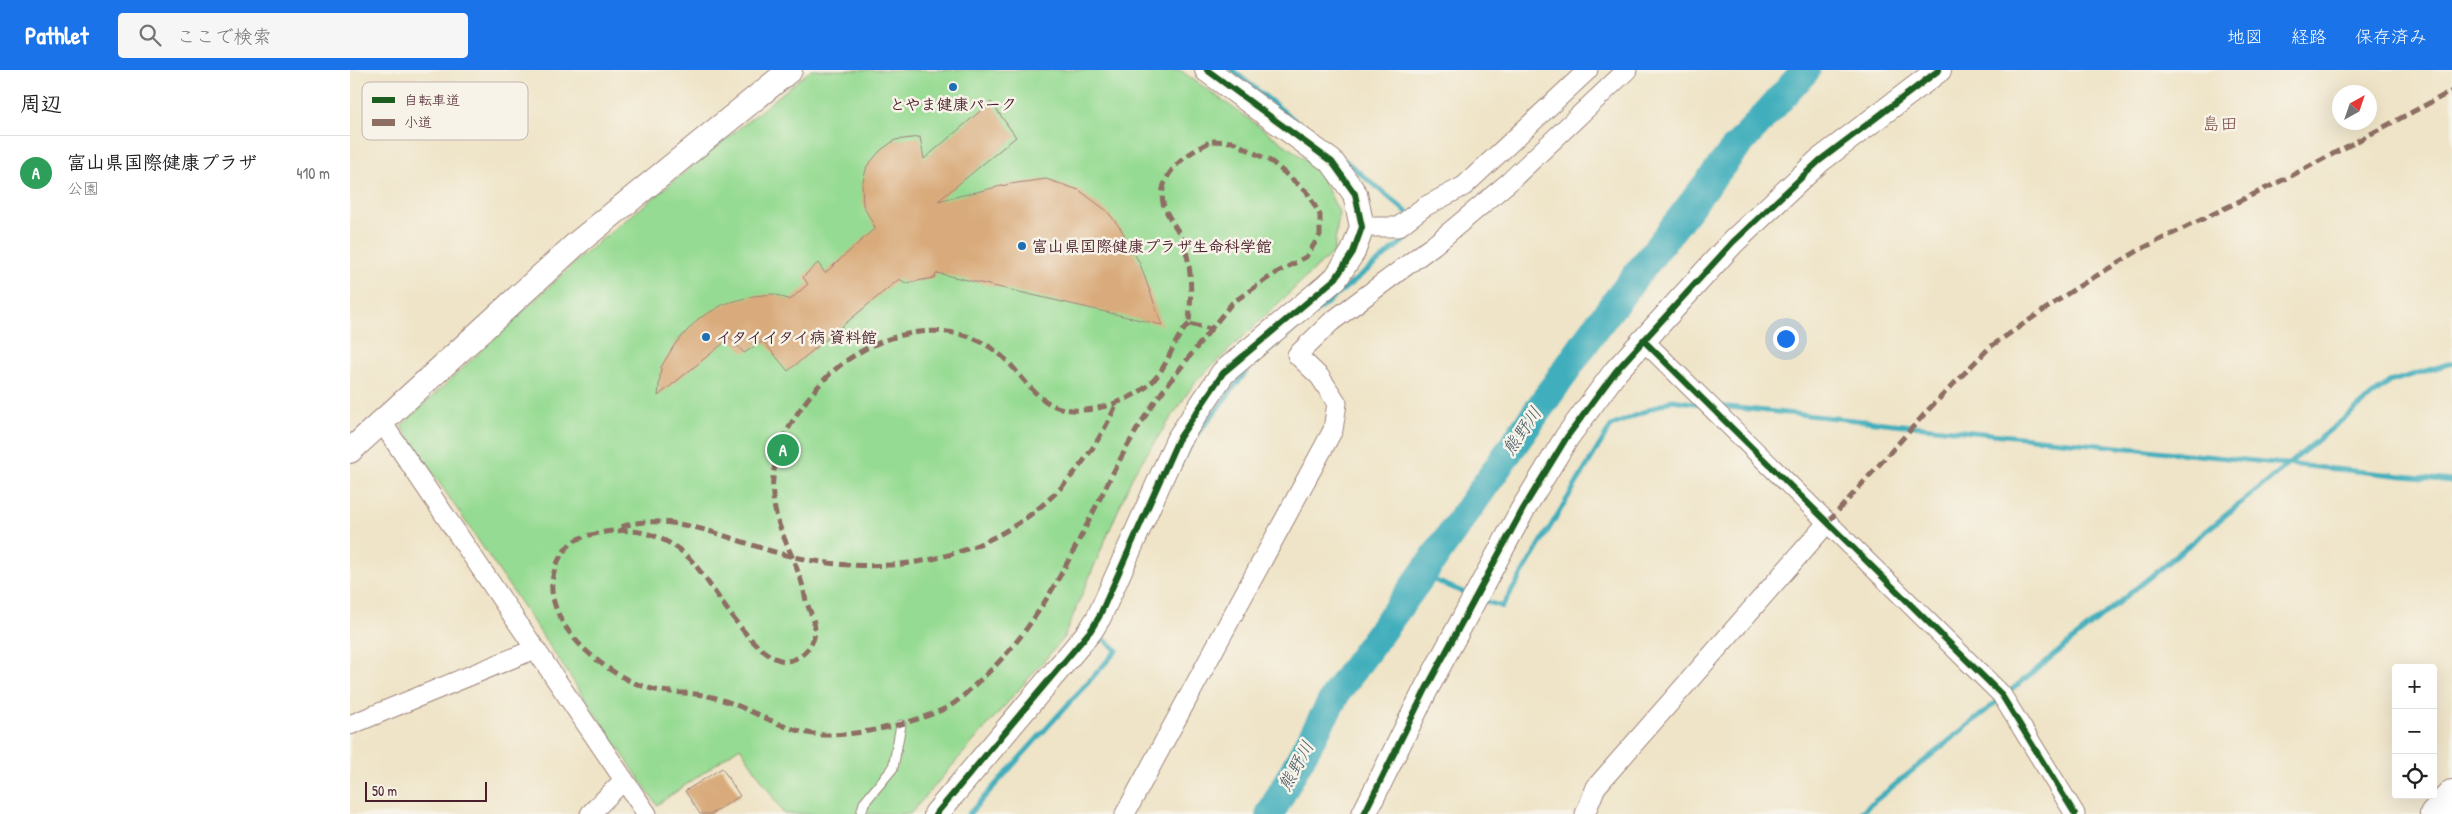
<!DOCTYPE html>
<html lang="ja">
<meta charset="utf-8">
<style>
:root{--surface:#fff;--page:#f6f6f6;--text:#202124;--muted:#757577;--line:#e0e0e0;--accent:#1a73e8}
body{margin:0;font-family:"Patrick Hand","Klee One",sans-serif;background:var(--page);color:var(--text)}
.controls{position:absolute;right:15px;bottom:15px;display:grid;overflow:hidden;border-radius:5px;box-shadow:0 5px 20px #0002}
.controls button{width:45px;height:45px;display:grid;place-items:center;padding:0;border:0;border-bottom:1px solid var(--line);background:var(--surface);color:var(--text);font:25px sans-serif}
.compass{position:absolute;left:1982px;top:15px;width:45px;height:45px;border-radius:50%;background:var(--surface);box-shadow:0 5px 20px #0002;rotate:40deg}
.scale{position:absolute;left:15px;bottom:12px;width:122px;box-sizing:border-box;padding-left:5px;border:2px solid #4a1f2b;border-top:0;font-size:14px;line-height:18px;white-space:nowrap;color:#4a1f2b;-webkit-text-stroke:4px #f7f3e8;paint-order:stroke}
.you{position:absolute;left:1435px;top:268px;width:18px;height:18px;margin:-12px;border:4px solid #fff;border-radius:50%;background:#1a73e8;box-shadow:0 0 0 8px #1a73e833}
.badge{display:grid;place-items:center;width:32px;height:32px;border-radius:50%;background:var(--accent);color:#fff;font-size:16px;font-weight:700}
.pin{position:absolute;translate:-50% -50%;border:2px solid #fff;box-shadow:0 1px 5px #0006}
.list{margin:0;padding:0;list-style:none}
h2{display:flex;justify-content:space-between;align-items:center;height:65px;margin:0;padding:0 20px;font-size:21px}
h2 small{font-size:16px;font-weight:400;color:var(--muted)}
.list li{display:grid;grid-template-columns:32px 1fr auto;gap:15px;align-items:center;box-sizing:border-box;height:75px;padding:0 20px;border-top:1px solid var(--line)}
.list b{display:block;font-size:19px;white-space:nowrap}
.list p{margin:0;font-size:16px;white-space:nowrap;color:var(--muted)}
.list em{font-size:16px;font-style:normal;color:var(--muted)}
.icon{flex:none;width:28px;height:28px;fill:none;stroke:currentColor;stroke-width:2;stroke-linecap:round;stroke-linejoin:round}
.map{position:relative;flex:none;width:2102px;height:744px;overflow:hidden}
header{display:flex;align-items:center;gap:30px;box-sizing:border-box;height:70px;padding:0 25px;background:var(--accent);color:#fff}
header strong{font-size:24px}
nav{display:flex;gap:28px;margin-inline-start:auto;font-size:18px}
.search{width:350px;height:45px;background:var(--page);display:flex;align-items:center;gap:12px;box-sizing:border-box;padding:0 18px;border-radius:5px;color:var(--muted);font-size:19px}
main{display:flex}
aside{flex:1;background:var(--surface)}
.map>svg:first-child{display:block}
</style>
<header>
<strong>Pathlet</strong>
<div class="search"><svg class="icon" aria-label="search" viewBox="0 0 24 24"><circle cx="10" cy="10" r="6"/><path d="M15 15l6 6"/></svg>ここで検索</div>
<nav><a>地図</a><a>経路</a><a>保存済み</a></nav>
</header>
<main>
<aside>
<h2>周辺<small></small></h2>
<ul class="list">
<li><span class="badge" style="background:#2e9e5b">A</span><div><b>富山県国際健康プラザ</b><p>公園</p></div><em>410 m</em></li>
</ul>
</aside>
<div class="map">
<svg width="2102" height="744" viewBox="0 0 2102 744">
<rect width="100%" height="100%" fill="#f7f3e8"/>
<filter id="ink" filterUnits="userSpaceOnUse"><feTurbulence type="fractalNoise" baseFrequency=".02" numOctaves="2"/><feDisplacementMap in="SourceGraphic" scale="10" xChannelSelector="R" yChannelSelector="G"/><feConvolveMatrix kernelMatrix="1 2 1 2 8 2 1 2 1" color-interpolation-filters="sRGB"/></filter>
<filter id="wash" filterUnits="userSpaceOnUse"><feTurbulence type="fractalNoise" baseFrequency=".0096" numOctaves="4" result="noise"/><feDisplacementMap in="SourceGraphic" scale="20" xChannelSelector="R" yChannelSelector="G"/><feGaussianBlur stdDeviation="1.12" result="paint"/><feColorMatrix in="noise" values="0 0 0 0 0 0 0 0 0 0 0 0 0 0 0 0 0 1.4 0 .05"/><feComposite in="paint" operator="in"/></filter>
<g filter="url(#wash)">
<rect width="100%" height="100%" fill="#efe4c7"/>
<polygon fill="#96db93" stroke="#707d5f" points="461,0 830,0 966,97 989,142 984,181 845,312 784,403 713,569 560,744 434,744 390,677 307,735 51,356 234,184"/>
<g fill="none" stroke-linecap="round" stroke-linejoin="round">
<g stroke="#3faebc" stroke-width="5">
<polyline points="882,0 953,57"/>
<polyline points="993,89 1059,144"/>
<polyline points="1368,336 2102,411"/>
<polyline points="828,397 849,362 903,293 1067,160 1065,150"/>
<polyline points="1072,505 1120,525"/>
<polyline points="1130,529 1152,537 1261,356 1322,330 1350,334"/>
<polyline points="619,744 767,580 751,567 757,555"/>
<polyline points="1509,744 2039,312 2102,293"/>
</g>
<polyline stroke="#3faebc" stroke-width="29" points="920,744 987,622 1072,505 1247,256 1382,82 1456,0"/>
</g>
<g id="blocks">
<g fill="#d9ab7c">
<polygon points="641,32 666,67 588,131 660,114 696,109 729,120 757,141 771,159 790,194 812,255 587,203 584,208 556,213 549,209 438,301 413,271 394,283 380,268 308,326 311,297 325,274 348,249 374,234 403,226 424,224 440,230 458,214 453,207 468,193 475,203 525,158 513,135 512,115 517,96 531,80 545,70 570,67 574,89"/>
<polygon points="372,698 390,726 361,744 350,744 335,721"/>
</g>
</g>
</g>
<g filter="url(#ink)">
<use href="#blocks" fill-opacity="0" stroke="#9c8279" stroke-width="1"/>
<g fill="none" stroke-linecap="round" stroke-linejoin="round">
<g stroke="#9c8279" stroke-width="11">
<polyline id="service" points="511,744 514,733 543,698 551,655"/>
</g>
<g stroke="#9c8279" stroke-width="21">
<g id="minor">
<polyline points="1012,157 1048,157 1074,137 1114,116 1238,0"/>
<polyline points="1293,270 1651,624 1725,744"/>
<polyline points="31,351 297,744"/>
<polyline points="0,655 185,579"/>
<polyline points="240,744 274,710"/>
<polyline points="775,744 983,360 987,333 970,307 947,285 981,252 1084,175 1159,112 1277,0"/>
<polyline points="1235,744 1246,717 1478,452"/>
</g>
</g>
<g stroke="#9c8279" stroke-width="26">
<g id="tertiary">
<polyline points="0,381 226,174 440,0"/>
<polyline points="586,744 741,560 749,547 828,370 873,303 986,208 1003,182 1012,157 1005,124 982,92 857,0"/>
<polyline points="1014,744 1076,619 1173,439 1217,367 1266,301 1383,172 1469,91 1589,0"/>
</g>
</g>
<g stroke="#9c8279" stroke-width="30">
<polyline id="trunk" points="2084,744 2102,724"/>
</g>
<use href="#service" stroke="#fff" stroke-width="9"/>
<use href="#minor" stroke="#fff" stroke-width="19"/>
<use href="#tertiary" stroke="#fff" stroke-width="24"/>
<use href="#trunk" stroke="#fff" stroke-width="28"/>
<g stroke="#8d6e63" stroke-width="5" stroke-dasharray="10 5" stroke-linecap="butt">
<path d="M 862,71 L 883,72 L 922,92 L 957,122 L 970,145 L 970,165 L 956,187 L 924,204 L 882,233 L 861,259 L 839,254 C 841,224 843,204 834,174 C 830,160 817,148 813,133 C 807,103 839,82 862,71 Z"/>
<path d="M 839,254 C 822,270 819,296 801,313 C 780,332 735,347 707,337 C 682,328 669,299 648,283 C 597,241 517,265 475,309 C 446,339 419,382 423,426 C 425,454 439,476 448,502 C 452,511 454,521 456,531 C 459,539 465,551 465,560 C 465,574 454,586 442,590 C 407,601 361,509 339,488 C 315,465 287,457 255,462 C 246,464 235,465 226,470 C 213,477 204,496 202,512 C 198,561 263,611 306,620 C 326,624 347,622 366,628 C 405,639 438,666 481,665 C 516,664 566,653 598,637 C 609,631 619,620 629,611 C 709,541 739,435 794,348 C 814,317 839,288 861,259"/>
<polyline points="1478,452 1579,339 1640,277 1726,218 1791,179 1941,106 2102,21"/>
<path d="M 271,457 C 316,440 377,468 421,481 C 566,523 704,475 767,333"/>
</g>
<g stroke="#f7f3e8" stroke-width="9">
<g id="cycleway">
<polyline points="1293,270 1651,624 1725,744"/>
<polyline points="586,744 741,560 749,547 828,370 873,303 986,208 1003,182 1012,157 1005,124 982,92 857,0"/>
<polyline points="1014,744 1076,619 1173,439 1217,367 1266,301 1383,172 1469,91 1589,0"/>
</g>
</g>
<use href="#cycleway" stroke="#1b5e20" stroke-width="6"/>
</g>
</g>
<g fill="#1f6fb2" stroke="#f7f3e8" stroke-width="2">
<circle cx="603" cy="17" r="5"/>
<circle cx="672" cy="176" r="5"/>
<circle cx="356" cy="267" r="5"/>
</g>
<g text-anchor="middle" stroke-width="5" stroke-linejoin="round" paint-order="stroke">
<g font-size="16" font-weight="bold" fill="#4a1f2b" stroke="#f7f3e8" text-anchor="start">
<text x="603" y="40" text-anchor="middle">とやま健康パーク</text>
<text x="682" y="182">富山県国際健康プラザ生命科学館</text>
<text x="366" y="273">イタイイタイ病 資料館</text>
</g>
<g font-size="18" fill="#7c5047" stroke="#f7f3e8">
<text x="1870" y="60">島田</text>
</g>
<g font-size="18" font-style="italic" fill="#465865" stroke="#f7f3e8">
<text transform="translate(1172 361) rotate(-55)" y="6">熊野川</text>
<text transform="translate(946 696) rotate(-61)" y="6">熊野川</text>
</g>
</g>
<rect x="12" y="12" width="166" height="58" rx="8" fill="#f7f3e8" stroke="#c3b3af" stroke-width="1"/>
<rect x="22" y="27" width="23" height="6" fill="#1b5e20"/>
<rect x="22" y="49" width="23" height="7" fill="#8d6e63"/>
<g font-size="14" fill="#4a1f2b">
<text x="54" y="35">自転車道</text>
<text x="54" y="57">小道</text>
</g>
</svg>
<div class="controls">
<button>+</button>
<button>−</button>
<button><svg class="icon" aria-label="locate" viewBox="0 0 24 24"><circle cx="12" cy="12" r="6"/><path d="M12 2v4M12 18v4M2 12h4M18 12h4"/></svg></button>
</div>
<svg class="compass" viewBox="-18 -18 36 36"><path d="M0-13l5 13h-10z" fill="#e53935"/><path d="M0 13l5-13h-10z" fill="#757577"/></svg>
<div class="scale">50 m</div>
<div class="you"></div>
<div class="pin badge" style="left:433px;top:380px;background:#2e9e5b">A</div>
</div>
</main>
